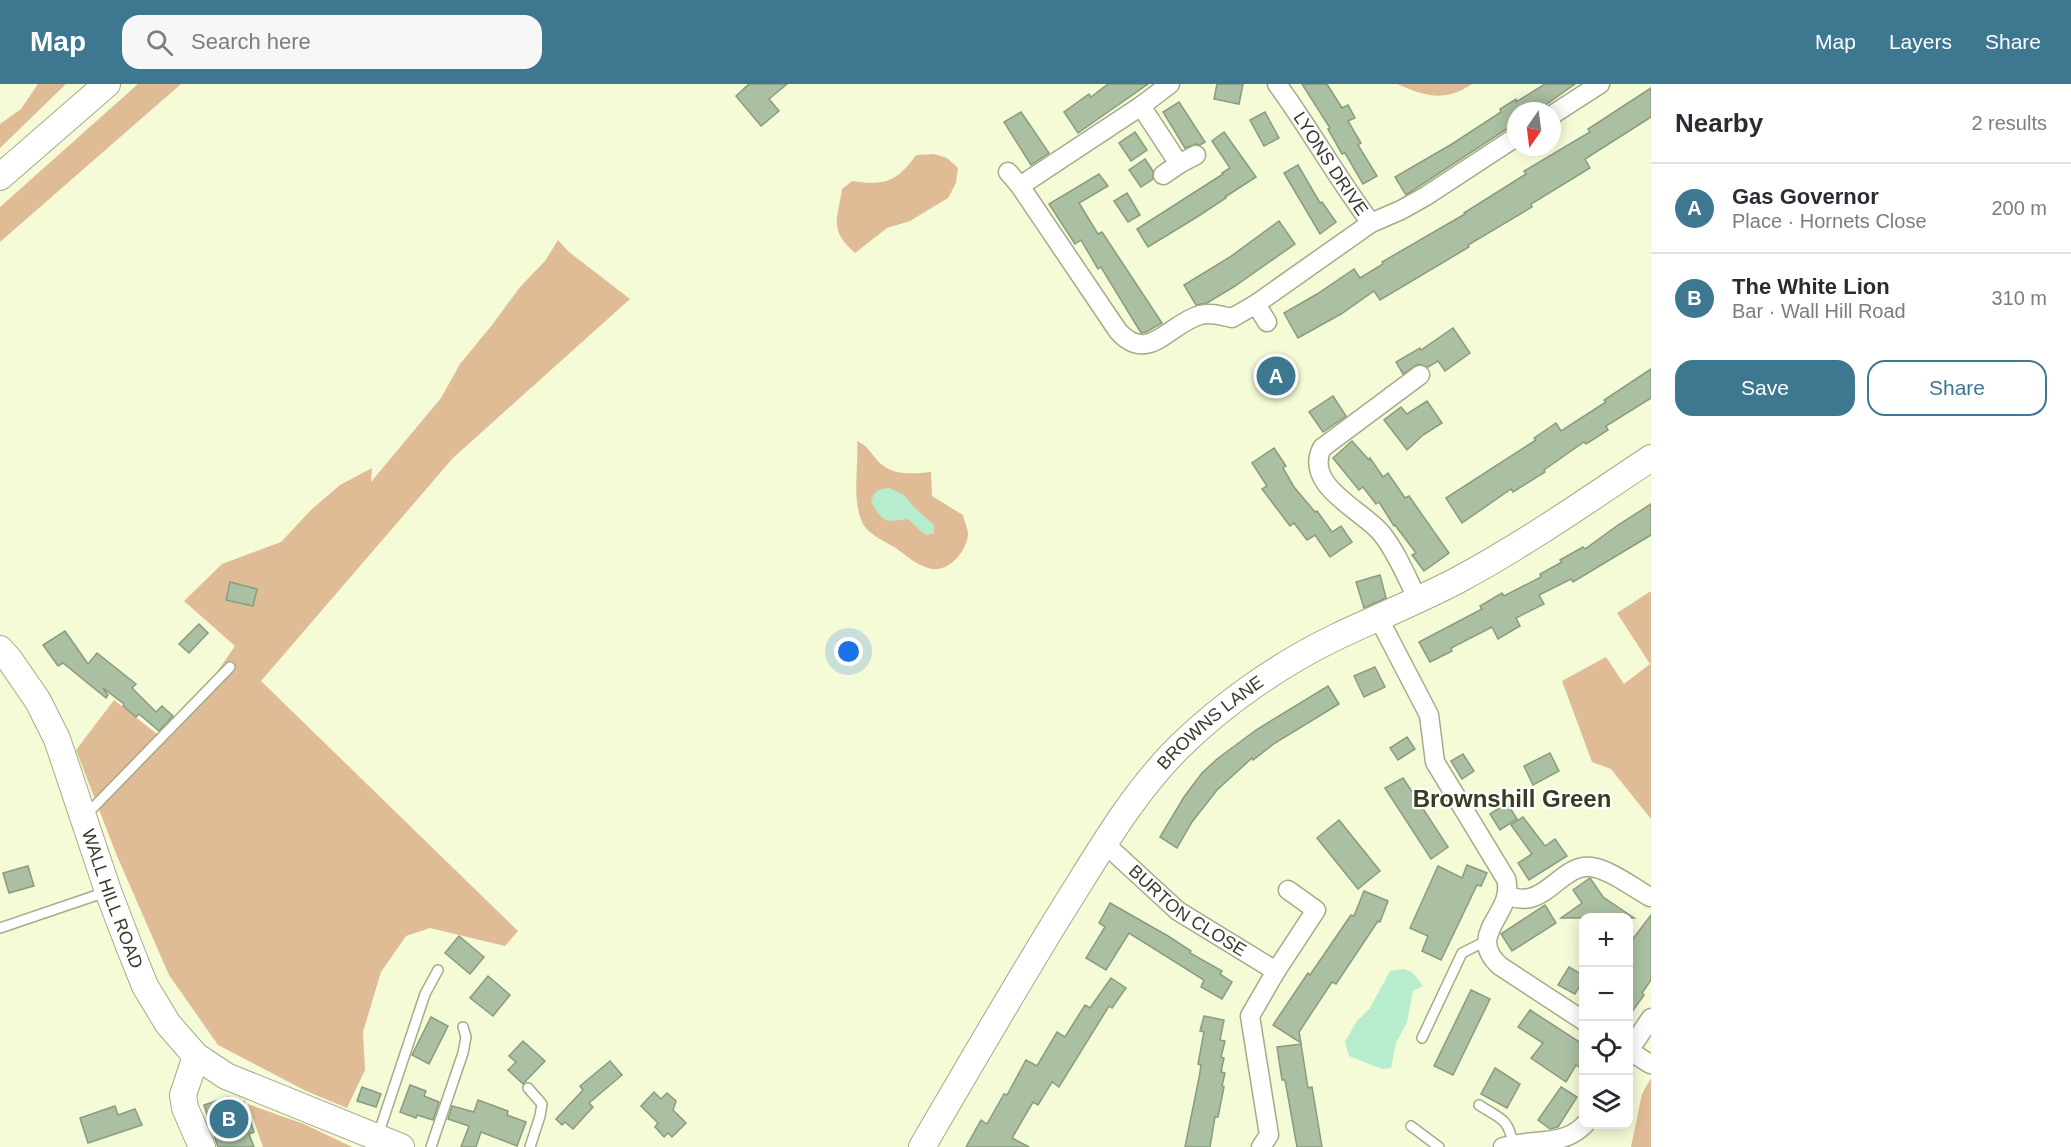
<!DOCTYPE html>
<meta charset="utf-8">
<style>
:root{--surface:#fff;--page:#f7f7f7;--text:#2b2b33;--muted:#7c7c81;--line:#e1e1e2;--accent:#3d7790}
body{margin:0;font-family:Arial,sans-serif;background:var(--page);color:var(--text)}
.controls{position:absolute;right:18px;bottom:18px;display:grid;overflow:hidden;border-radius:12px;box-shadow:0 3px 15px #0003}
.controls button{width:54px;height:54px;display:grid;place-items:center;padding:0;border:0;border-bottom:2px solid var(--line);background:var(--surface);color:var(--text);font:30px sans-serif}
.compass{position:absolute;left:1507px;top:18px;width:54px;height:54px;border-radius:50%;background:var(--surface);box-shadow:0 3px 15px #0003;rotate:194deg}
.you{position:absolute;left:849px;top:568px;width:21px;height:21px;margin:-15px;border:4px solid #fff;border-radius:50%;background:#1a73e8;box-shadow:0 0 0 9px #1a73e833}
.badge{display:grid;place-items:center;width:39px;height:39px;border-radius:50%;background:var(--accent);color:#fff;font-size:20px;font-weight:700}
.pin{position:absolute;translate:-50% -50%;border:3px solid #fff;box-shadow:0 2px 6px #0006}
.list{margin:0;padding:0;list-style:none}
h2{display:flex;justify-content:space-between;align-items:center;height:78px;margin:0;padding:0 24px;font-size:26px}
h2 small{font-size:20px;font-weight:400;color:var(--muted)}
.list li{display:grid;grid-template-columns:39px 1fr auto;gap:18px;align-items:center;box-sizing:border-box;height:90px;padding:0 24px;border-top:2px solid var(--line)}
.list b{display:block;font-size:22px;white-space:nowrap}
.list p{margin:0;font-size:20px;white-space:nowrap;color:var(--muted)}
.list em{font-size:20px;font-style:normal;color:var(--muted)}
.actions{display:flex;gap:12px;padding:18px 24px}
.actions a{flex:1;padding:14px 0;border:2px solid var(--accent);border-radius:18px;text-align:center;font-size:21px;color:var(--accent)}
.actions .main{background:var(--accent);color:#fff}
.icon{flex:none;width:33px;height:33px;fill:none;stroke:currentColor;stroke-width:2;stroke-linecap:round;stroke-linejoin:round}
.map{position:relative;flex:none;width:1651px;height:1063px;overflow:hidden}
header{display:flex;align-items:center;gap:36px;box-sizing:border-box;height:84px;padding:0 30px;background:var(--accent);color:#fff}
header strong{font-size:28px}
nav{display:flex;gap:33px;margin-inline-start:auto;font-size:21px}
.search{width:420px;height:54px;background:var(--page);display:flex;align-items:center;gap:15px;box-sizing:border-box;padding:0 21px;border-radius:18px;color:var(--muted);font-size:22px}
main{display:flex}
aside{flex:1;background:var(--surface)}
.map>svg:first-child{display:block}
</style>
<header>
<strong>Map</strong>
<div class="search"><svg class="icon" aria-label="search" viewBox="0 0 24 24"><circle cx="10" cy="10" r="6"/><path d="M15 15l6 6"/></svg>Search here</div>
<nav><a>Map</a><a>Layers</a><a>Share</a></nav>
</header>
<main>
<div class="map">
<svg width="1651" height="1063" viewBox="0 0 1651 1063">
<rect width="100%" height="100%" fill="#f5fad7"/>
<g fill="#e0bc96">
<polygon points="38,0 66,0 0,64 0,40 21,25"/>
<polygon points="138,0 181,0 0,158 0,123"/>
<path d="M 1397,0 L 1472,0 C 1443,19 1426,12 1397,0 Z"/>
<path d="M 934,70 L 947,74 L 958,84 L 956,99 L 948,114 L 910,137 L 887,144 L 855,169 C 829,145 837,137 842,105 L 852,97 C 884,102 897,98 916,71 Z"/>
<polygon points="558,156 569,168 630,215 453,374 261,597 518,847 505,862 430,844 406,852 381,888 363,948 365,986 347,1024 306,1007 218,961 169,891 117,772 76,666 114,616 157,650 208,601 235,562 184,517 222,480 281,458 312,425 340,401 372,384 371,398 441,314 460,280 492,241 520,203 545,177"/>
<path d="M 857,357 C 867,361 870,368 877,376 C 891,392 911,390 931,388 L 932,412 L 963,431 C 964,436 967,443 968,449 C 968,467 947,491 928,484 C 915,480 907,472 897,465 C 885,457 870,452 863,440 C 851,415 859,383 857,357 Z"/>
<polygon points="1651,507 1651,735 1611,685 1592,678 1562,597 1606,573 1624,600 1650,580 1617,529"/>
<polygon points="1651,994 1651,1063 1631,1063 1642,1010"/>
<polygon points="248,1020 304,1040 352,1063 263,1063"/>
</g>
<g fill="#b7ecce">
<path d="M 889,404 L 904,411 L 915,424 L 934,441 L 934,449 L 927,451 C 919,447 915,441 908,435 C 885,438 884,440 871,418 C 874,407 878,405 889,404 Z"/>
<polygon points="1404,885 1412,888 1423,902 1413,907 1407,938 1396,959 1391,984 1382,985 1349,972 1345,958 1357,937 1370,924 1390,887"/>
</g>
<g fill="#abc0a3" stroke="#889c80" stroke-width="1.5">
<polygon points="749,0 787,0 769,15 779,27 761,42 736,12"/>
<polygon points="1108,0 1148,0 1078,49 1064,28 1089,10 1091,13"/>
<polygon points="1217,0 1243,0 1239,20 1214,15"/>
<polygon points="1302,0 1327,0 1342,24 1348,21 1355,34 1348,37 1361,59 1358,61 1377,92 1363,100 1345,69 1342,70 1328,45 1330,44"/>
<polygon points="1545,0 1575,0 1537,27 1516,27 1516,42 1511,42 1406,111 1395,93 1452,60 1501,28 1500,25 1516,15 1516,18"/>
<polygon points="1651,4 1651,33 1585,75 1590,84 1531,120 1532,123 1468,161 1469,163 1380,216 1374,207 1341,230 1298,254 1284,229 1317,210 1354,185 1360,194 1383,180 1382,178 1465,130 1464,129 1526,90 1524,87 1590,48 1588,45"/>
<polygon points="1179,18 1205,58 1200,61 1196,60 1185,64 1163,28"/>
<polygon points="1021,28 1049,69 1031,81 1004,38"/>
<polygon points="1265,28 1279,54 1264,62 1250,36"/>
<polygon points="1135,48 1147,66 1131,77 1119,59"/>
<polygon points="1224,48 1256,93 1225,113 1226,114 1197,133 1148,163 1137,145 1223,90 1222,89 1230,84 1212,57"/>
<polygon points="1145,75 1153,87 1153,95 1141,103 1129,86"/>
<polygon points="1298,81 1320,119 1322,118 1336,138 1320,150 1284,89"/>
<polygon points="1099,90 1108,102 1079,119 1098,150 1102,148 1162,239 1146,248 1141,249 1101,183 1098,185 1081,156 1075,160 1049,120"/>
<polygon points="1127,109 1140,131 1128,138 1114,117"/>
<polygon points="1279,137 1295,160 1235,202 1207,219 1196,221 1184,201 1230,173"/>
<polygon points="1453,244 1470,269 1445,287 1438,277 1428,283 1418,280 1403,290 1396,278 1420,264 1421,266"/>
<polygon points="1651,285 1651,314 1606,342 1608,346 1586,360 1584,358 1544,386 1545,388 1513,408 1511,405 1462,439 1446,414 1536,356 1534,354 1556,339 1561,347 1606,318 1604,316"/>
<polygon points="1333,312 1346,332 1323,348 1309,328"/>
<polygon points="1427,317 1442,339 1423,351 1407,366 1384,336 1401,323 1407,330"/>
<polygon points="1352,357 1369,376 1370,374 1383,393 1388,389 1405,414 1409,412 1449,469 1424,487 1412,471 1416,469 1395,441 1394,442 1379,418 1376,420 1363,403 1359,406 1333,374"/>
<polygon points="1274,364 1286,382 1283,384 1294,403 1315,428 1317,427 1332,448 1341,442 1352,458 1330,473 1315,451 1307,456 1294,439 1290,442 1262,405 1267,402 1252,379"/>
<polygon points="1651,420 1651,451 1573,498 1571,495 1539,511 1544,520 1516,534 1520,542 1498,555 1492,543 1451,564 1452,567 1430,578 1419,558 1482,525 1480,522 1502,509 1504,512 1541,493 1540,490 1562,478 1560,476 1583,463 1585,465 1618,441"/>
<polygon points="1380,491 1386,514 1364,524 1356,498"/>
<polygon points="230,498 257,505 253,522 226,516"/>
<polygon points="199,540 208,549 189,569 179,560"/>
<polygon points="65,547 88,580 97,569 136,600 132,604 156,628 162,622 173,632 159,647 139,630 136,633 123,622 124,620 103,604 108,611 106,614 63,579 58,582 43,561"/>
<polygon points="1375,583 1385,603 1364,613 1354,592"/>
<polygon points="1328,602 1339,620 1275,659 1253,676 1252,674 1217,706 1192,738 1177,764 1160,753 1184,713 1202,689 1217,675 1256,646"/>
<polygon points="1407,653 1415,665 1398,676 1390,664"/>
<polygon points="1550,669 1559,687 1533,701 1524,682"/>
<polygon points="1463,670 1474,687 1462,695 1451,677"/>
<polygon points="1403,694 1448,763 1431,775 1385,704"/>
<polygon points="1507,719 1517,735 1500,746 1490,730"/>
<polygon points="1523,733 1545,762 1555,755 1567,772 1529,796 1518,779 1532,770 1511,741"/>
<polygon points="1339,736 1380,787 1358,805 1317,754"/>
<polygon points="1467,781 1487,789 1481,802 1477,801 1441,876 1422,867 1428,852 1410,844 1438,782 1462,794"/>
<polygon points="28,782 34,802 9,809 3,789"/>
<polygon points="1590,794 1603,813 1634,834 1561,834 1582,819 1573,806"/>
<polygon points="1364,807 1388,817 1380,838 1378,837 1336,900 1332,898 1299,948 1301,959 1273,941 1308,889 1310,891 1351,831 1354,832"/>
<polygon points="1110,819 1168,852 1191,867 1190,869 1222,887 1220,890 1232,898 1222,915 1201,903 1204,896 1129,849 1106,886 1086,874 1105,843 1099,839"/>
<polygon points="1545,821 1556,839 1512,867 1501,850"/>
<polygon points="1651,831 1651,896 1642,909 1644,911 1629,932 1629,860"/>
<polygon points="459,852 484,873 470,890 445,869"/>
<polygon points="1569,883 1581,890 1580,892 1584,894 1575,910 1558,901"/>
<polygon points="488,892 510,911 493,932 470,914"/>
<polygon points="1111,894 1126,904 1112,924 1109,922 1059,1003 1052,998 1038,1021 1033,1018 1012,1054 1029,1063 966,1063 981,1036 987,1040 1004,1010 1007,1011 1026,976 1037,982 1057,948 1065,953 1085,921 1090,924"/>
<polygon points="1471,906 1490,915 1453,991 1434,982"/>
<polygon points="1530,926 1584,961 1584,986 1576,981 1566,998 1531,974 1543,959 1518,943"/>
<polygon points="1204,932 1224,936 1220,956 1225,957 1221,973 1224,974 1221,988 1225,989 1222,1002 1224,1003 1218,1033 1215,1033 1210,1063 1185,1063 1199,994 1201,981 1198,980 1204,948 1200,947"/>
<polygon points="431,933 448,942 429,980 412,971"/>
<polygon points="523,957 545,977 523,1000 508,986 516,978 509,972"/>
<polygon points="1301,960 1308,1004 1312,1003 1322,1063 1297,1063 1285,996 1282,996 1277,963"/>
<polygon points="610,977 622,991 589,1019 593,1023 573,1045 565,1038 562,1041 556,1035 583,1006 580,1002"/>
<polygon points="1495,984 1520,1000 1507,1024 1481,1010"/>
<polygon points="410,1001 426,1007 424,1012 439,1018 433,1036 417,1031 416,1034 400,1028"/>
<polygon points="362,1003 381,1010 376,1023 357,1017"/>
<polygon points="1561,1003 1577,1013 1558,1043 1550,1045 1538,1036"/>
<polygon points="654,1008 661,1015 667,1009 676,1017 673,1026 686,1039 672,1053 668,1049 664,1053 655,1043 658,1039 641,1022"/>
<polygon points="229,1013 232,1022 244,1018 254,1048 249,1050 254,1063 218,1063 204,1021"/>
<polygon points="478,1016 508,1027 507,1031 526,1038 517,1062 481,1048 476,1063 461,1063 469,1042 448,1035 452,1022 474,1028"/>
<polygon points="115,1022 118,1031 135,1025 142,1041 88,1059 80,1034"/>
</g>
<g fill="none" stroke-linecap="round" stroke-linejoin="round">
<g stroke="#a5aa89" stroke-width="12">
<g id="lane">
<polyline points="86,731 230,583"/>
<polyline points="0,844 106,808"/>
<polyline points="1422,954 1462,869 1486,857"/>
<polyline points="528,1004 542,1020 540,1032 530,1063"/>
<path d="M 1479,1021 C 1500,1035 1508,1033 1513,1060"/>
<polyline points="1411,1042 1439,1063"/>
<polyline points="378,1051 425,910 438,886"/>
<polyline points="431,1063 463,969 466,953 463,943"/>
</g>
</g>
<g stroke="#a5aa89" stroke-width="21">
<g id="street">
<path d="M 1170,0 L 1141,22 L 1020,102 L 1118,247 C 1148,281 1169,240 1200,231 C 1211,228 1222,232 1232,234 L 1256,220"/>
<path id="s1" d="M 1277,0 C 1310,45 1337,94 1371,139 L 1401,126 L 1426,112 L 1516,53"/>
<polyline points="1141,22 1179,80 1196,71"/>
<polyline points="1552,31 1600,0"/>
<polyline points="1008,88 1020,102"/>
<polyline points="1163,91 1179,80"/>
<polyline points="1267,238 1256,220 1371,139"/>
<path d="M 1418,516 C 1407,494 1397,469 1382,450 C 1364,427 1303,402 1322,364 L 1420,291"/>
<path d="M 1379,535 L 1429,631 L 1435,678 L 1506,795 C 1516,829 1464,850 1500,882 L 1584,937"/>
<path id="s2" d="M 1104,759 L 1178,827 L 1276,887 L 1316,826 L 1288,806"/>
<path d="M 1507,812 C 1514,814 1522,816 1530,814 C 1552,809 1567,780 1591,783 C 1609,785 1634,804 1650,813"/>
<polyline points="1628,966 1650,980"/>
<polyline points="1628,968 1651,934"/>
<polyline points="1261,1063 1269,1051 1250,932 1276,887"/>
<path d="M 1503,1063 C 1535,1054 1564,1063 1585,1040"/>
</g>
</g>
<g stroke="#a5aa89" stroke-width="28">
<g id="secondary">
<polyline points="0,93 107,0"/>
<path id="s3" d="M 0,565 L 9,575 L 38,617 L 57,655 L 108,807 L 129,862 L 145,902 L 168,940 L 196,972 L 226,992 L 401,1063"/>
<polyline points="196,972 183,1011 185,1024 202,1063"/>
<path id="s4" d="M 922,1063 C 968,984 1014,905 1062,827 C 1098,770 1131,711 1179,663 C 1224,619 1280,580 1336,553 C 1376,534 1418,517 1458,496 C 1525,460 1588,416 1651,374"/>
</g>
</g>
<use href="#lane" stroke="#fff" stroke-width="9"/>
<use href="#street" stroke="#fff" stroke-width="18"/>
<use href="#secondary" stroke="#fff" stroke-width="26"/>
</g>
<g text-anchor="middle" stroke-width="4.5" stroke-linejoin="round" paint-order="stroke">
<g font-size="18" fill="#393b2d" stroke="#fff">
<text dy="6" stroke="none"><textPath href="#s1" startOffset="96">LYONS DRIVE</textPath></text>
<text dy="6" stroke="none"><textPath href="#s4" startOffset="516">BROWNS LANE</textPath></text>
<text dy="6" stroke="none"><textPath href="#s3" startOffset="276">WALL HILL ROAD</textPath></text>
<text dy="6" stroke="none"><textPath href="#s2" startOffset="108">BURTON CLOSE</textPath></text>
</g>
<g font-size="24" font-weight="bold" fill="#393c1f" stroke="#fff">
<text x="1512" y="723">Brownshill Green</text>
</g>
</g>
</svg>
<div class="controls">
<button>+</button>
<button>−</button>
<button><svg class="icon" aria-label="locate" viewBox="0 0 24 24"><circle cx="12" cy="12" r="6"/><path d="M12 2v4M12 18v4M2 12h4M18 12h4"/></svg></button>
<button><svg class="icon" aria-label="layers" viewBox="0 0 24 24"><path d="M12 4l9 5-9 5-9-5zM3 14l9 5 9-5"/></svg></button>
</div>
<svg class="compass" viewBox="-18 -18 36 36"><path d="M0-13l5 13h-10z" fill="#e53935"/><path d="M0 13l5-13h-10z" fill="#7c7c81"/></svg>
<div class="you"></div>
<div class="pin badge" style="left:1276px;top:292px">A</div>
<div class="pin badge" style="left:229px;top:1035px">B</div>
</div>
<aside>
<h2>Nearby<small>2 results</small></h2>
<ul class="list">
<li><span class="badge">A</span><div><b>Gas Governor</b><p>Place · Hornets Close</p></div><em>200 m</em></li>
<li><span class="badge">B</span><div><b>The White Lion</b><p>Bar · Wall Hill Road</p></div><em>310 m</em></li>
</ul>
<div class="actions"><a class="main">Save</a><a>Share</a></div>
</aside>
</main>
